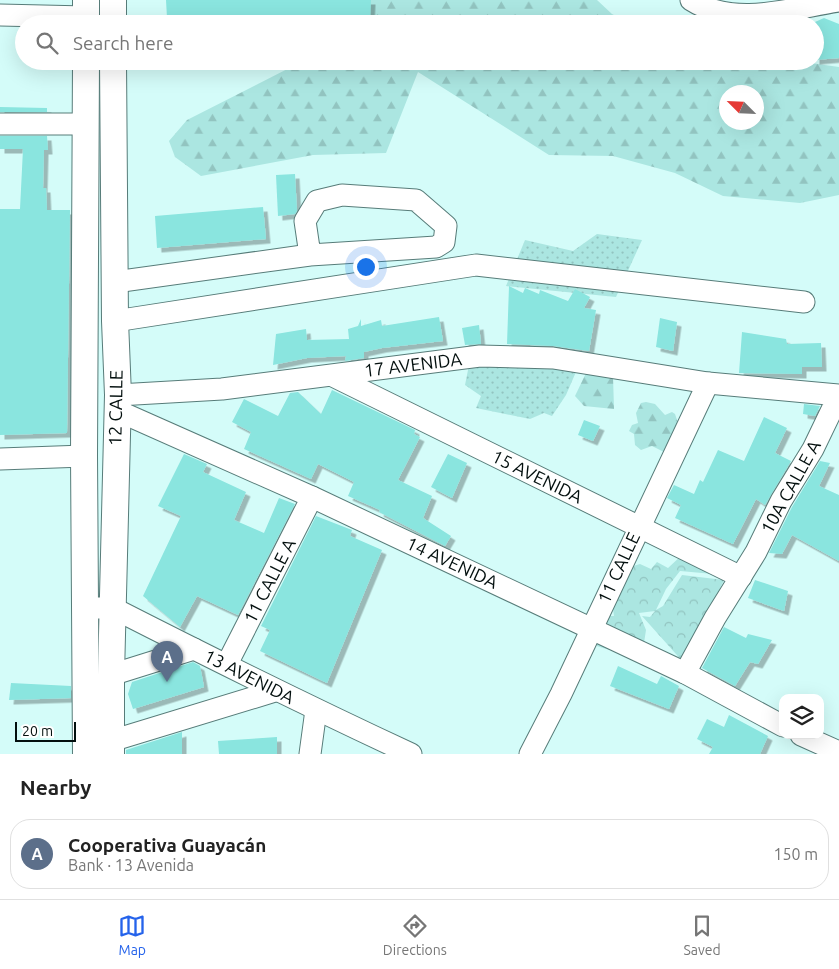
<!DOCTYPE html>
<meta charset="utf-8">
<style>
:root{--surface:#fff;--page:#f6f6f6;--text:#222;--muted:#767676;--line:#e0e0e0;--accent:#2563eb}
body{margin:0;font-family:Ubuntu,sans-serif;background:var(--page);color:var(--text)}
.controls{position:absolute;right:15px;bottom:15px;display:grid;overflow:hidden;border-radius:10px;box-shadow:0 5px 20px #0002}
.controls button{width:45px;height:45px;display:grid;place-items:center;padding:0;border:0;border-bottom:1px solid var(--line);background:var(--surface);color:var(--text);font:25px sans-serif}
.compass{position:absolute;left:719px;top:85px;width:45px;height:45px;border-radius:50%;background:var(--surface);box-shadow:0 5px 20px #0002;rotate:294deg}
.scale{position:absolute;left:15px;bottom:12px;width:61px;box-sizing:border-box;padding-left:5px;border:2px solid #030f0e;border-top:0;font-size:14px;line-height:18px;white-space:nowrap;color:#030f0e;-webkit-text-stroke:4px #fff;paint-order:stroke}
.you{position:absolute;left:365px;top:266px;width:18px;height:18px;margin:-12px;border:4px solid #fff;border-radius:50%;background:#1a73e8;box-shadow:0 0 0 8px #1a73e833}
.badge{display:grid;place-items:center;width:32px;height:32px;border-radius:50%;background:var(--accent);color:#fff;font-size:16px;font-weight:700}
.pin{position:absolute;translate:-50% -41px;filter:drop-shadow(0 1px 2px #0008)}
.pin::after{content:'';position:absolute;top:26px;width:18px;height:15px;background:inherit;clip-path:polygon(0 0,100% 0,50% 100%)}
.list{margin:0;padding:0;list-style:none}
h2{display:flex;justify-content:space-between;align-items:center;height:65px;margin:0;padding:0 20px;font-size:21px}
h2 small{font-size:16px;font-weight:400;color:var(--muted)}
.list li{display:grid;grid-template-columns:32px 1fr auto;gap:15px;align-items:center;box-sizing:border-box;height:70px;margin:0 10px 10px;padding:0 10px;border:1px solid var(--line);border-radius:20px}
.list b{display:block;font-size:19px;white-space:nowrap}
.list p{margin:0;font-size:16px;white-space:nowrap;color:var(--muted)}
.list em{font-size:16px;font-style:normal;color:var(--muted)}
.icon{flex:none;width:28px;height:28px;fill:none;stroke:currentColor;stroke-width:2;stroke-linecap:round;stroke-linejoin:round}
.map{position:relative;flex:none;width:839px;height:754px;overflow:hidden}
.search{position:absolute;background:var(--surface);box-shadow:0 5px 20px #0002;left:15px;right:15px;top:15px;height:55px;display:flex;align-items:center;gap:12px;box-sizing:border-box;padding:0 18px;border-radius:28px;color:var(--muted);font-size:19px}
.sheet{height:145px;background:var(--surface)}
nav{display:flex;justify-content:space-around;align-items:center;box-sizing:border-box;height:70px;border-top:1px solid var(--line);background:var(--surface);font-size:14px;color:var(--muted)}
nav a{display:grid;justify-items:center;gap:2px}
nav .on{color:var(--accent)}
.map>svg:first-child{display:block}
</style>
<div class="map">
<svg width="839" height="754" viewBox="0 0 839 754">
<defs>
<pattern id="grass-dots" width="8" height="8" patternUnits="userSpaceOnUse" patternTransform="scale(1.25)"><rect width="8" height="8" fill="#abe6e1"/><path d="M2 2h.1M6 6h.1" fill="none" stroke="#92c4c0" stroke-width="1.8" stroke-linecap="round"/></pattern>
<pattern id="forest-firs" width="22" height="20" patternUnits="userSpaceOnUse" patternTransform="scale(1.25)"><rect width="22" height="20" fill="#abe6e1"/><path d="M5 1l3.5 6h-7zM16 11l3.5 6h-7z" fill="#92c4c0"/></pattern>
<pattern id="park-crowns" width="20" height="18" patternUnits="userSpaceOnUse" patternTransform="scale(1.25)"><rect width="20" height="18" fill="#abe6e1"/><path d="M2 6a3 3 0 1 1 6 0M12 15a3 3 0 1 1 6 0" fill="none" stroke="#92c4c0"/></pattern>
<filter id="shadow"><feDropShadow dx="4.5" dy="4.5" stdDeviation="0" flood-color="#0004"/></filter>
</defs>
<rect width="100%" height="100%" fill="#d4fcf9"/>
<g fill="url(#grass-dots)">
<polygon points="597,234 642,240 616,297 506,286 525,240 573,251"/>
<polygon points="469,365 579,365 566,395 552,416 544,413 530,419 476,408 481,396 465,385"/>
</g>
<g fill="url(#forest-firs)" fill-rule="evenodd">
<polygon points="359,0 597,0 612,14 631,24 362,24"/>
<path d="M 303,61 L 735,61 L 747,65 L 796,61 L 839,67 L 839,195 L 800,203 L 723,196 L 675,173 L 613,156 L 549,155 L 418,72 L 386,153 L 313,155 L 201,176 L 175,157 L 169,141 L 187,120 ZM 756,92 L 756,122 L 726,122 L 726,92 Z"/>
<polygon points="588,369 613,376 614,409 584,406 575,396"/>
<polygon points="646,402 655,404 665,415 672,412 675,414 679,426 672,456 652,446 641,450 635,445 634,434 629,431 632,425 638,423 636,413 641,403"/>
</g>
<path fill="url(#park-crowns)" d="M 682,555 L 724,575 L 680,571 L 666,589 L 656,610 L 663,606 L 682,575 L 724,580 L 684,663 L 642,616 L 650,617 L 655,611 L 639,613 L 646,630 L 644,643 C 625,654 618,653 597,646 L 596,640 L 608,616 L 614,616 L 613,609 L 630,567 L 640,564 L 651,569 L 657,562 L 668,568 Z"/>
<g fill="#8ae5df" filter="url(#shadow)">
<polygon points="166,0 371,0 370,20 316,18 316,24 244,24 244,18 167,18"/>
<polygon points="824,18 839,24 839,58 815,60 815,22"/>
<polygon points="0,107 47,108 47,112 0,112"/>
<polygon points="0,136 47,136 48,150 44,150 43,188 46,188 47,210 70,210 67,433 0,435 0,209 20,209 23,149 0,149"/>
<polygon points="295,174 297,211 295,214 278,216 276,175"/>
<polygon points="263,207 266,239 157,248 155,216"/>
<polygon points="509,286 523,293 525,288 539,294 540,290 568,301 575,289 590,297 584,308 596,310 589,351 553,346 507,344"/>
<polygon points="439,317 443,341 382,348 364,352 364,358 345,361 346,356 307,358 273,365 276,334 306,329 307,340 349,339 348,329 358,326 361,319 361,326 381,320 382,326"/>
<polygon points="660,318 677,322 673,351 656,347"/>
<polygon points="479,325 481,344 465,345 462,328"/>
<polygon points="742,332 786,339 787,344 821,343 822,367 802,367 802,374 739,373"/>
<polygon points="332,390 415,430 414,434 420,437 398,480 432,496 423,518 451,536 445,546 379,512 380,510 348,496 354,482 318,464 311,479 244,449 251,432 232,422 244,399 278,416 290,393 298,392 321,414"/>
<polygon points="804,404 820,406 815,416 803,414"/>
<polygon points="764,417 787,428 775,453 791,461 765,505 756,499 733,544 675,518 681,505 667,498 674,485 694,494 700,480 703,482 718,450 744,461"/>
<polygon points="584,420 600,426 593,441 578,435"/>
<polygon points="184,454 207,464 203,472 246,492 234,520 264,533 279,498 295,504 238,615 197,596 180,627 143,596 181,516 158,506"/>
<polygon points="448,454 467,463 452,498 431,487"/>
<polygon points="820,461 830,463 819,486 839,495 839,561 792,535 782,554 769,553 792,507"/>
<polygon points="316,516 352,530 350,536 382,550 327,683 260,651 270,630 261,626"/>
<polygon points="755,580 788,591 784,611 748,598"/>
<polygon points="724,627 746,638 748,634 772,640 758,664 750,662 735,686 702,668"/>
<polygon points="193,662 200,666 204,687 133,709 128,694 132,682"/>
<polygon points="618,666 657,684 661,676 679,686 669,709 610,686"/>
<polygon points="11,683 71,686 71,698 9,700"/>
<polygon points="729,715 768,736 760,754 709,754 713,747 697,739 707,719 724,727"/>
<polygon points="182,732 182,754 126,754 126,750"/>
<polygon points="277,737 277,754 219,754 218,741"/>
</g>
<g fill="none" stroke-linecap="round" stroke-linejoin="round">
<g stroke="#577c79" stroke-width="23">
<g id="minor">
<path d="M 691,0 C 735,28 792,8 839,1"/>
<polyline points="0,15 86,17"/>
<polyline points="0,124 86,124"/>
<polyline points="115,282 310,255 436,247 444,242 446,226 416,200 342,195 317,201 305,221 310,255"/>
<polyline points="115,321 476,265 804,302"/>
<polyline points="333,376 741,577"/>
<polyline points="118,395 222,389 480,356 553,358 708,383 839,395 813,449 781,501 756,552 715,618 685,673"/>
<polyline points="116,410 312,497 685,673 783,726"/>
<polyline points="0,459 84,456"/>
<path d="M 98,608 L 113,608 C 211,658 310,707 411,754"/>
<polyline points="227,664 312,497"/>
<polyline points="111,675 194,649"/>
<polyline points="801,735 839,752"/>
<polyline points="111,741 275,691"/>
<polyline points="310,754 316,710"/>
<polyline points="530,754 561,694 708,383"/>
</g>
</g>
<g stroke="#577c79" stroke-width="28">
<g id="major">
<polyline points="113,0 113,24"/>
<polyline points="86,24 86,0"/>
<polyline points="86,754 84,456 86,61"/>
<polyline points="111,754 111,675 118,395 115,321 113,61"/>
</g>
</g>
<use href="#minor" stroke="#fff" stroke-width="21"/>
<use href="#major" stroke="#fff" stroke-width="26"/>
</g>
<g text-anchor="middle" stroke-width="4" stroke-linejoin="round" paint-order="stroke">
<g font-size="18" fill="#030f0e" stroke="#fff">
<text transform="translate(413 365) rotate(-7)" y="6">17 AVENIDA</text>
<text transform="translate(116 408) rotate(-89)" y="6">12 CALLE</text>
<text transform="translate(537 477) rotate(26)" y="6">15 AVENIDA</text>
<text transform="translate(791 487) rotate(-61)" y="6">10A CALLE A</text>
<text transform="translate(452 563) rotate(25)" y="6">14 AVENIDA</text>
<text transform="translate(619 568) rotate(-65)" y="6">11 CALLE</text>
<text transform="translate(270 581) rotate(-63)" y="6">11 CALLE A</text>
<text transform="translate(249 677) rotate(27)" y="6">13 AVENIDA</text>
</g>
</g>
</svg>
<div class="controls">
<button><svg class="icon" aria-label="layers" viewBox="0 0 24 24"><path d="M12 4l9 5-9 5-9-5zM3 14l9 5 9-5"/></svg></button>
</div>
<svg class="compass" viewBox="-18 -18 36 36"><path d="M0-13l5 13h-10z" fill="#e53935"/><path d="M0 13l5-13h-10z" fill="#767676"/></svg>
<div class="scale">20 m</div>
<div class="you"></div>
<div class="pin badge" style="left:167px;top:682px;background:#5c6f8a">A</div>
<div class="search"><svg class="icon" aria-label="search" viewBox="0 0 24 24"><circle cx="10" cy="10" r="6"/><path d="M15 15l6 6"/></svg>Search here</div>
</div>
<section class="sheet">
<h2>Nearby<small></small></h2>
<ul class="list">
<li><span class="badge" style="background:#5c6f8a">A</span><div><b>Cooperativa Guayacán</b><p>Bank · 13 Avenida</p></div><em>150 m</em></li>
</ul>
</section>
<nav>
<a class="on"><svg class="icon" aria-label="map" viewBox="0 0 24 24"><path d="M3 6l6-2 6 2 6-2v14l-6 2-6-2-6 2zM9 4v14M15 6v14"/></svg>Map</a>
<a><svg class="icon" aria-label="directions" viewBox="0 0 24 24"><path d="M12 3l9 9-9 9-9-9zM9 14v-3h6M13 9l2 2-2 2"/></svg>Directions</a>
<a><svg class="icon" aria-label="saved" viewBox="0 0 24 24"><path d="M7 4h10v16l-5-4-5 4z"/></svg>Saved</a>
</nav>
